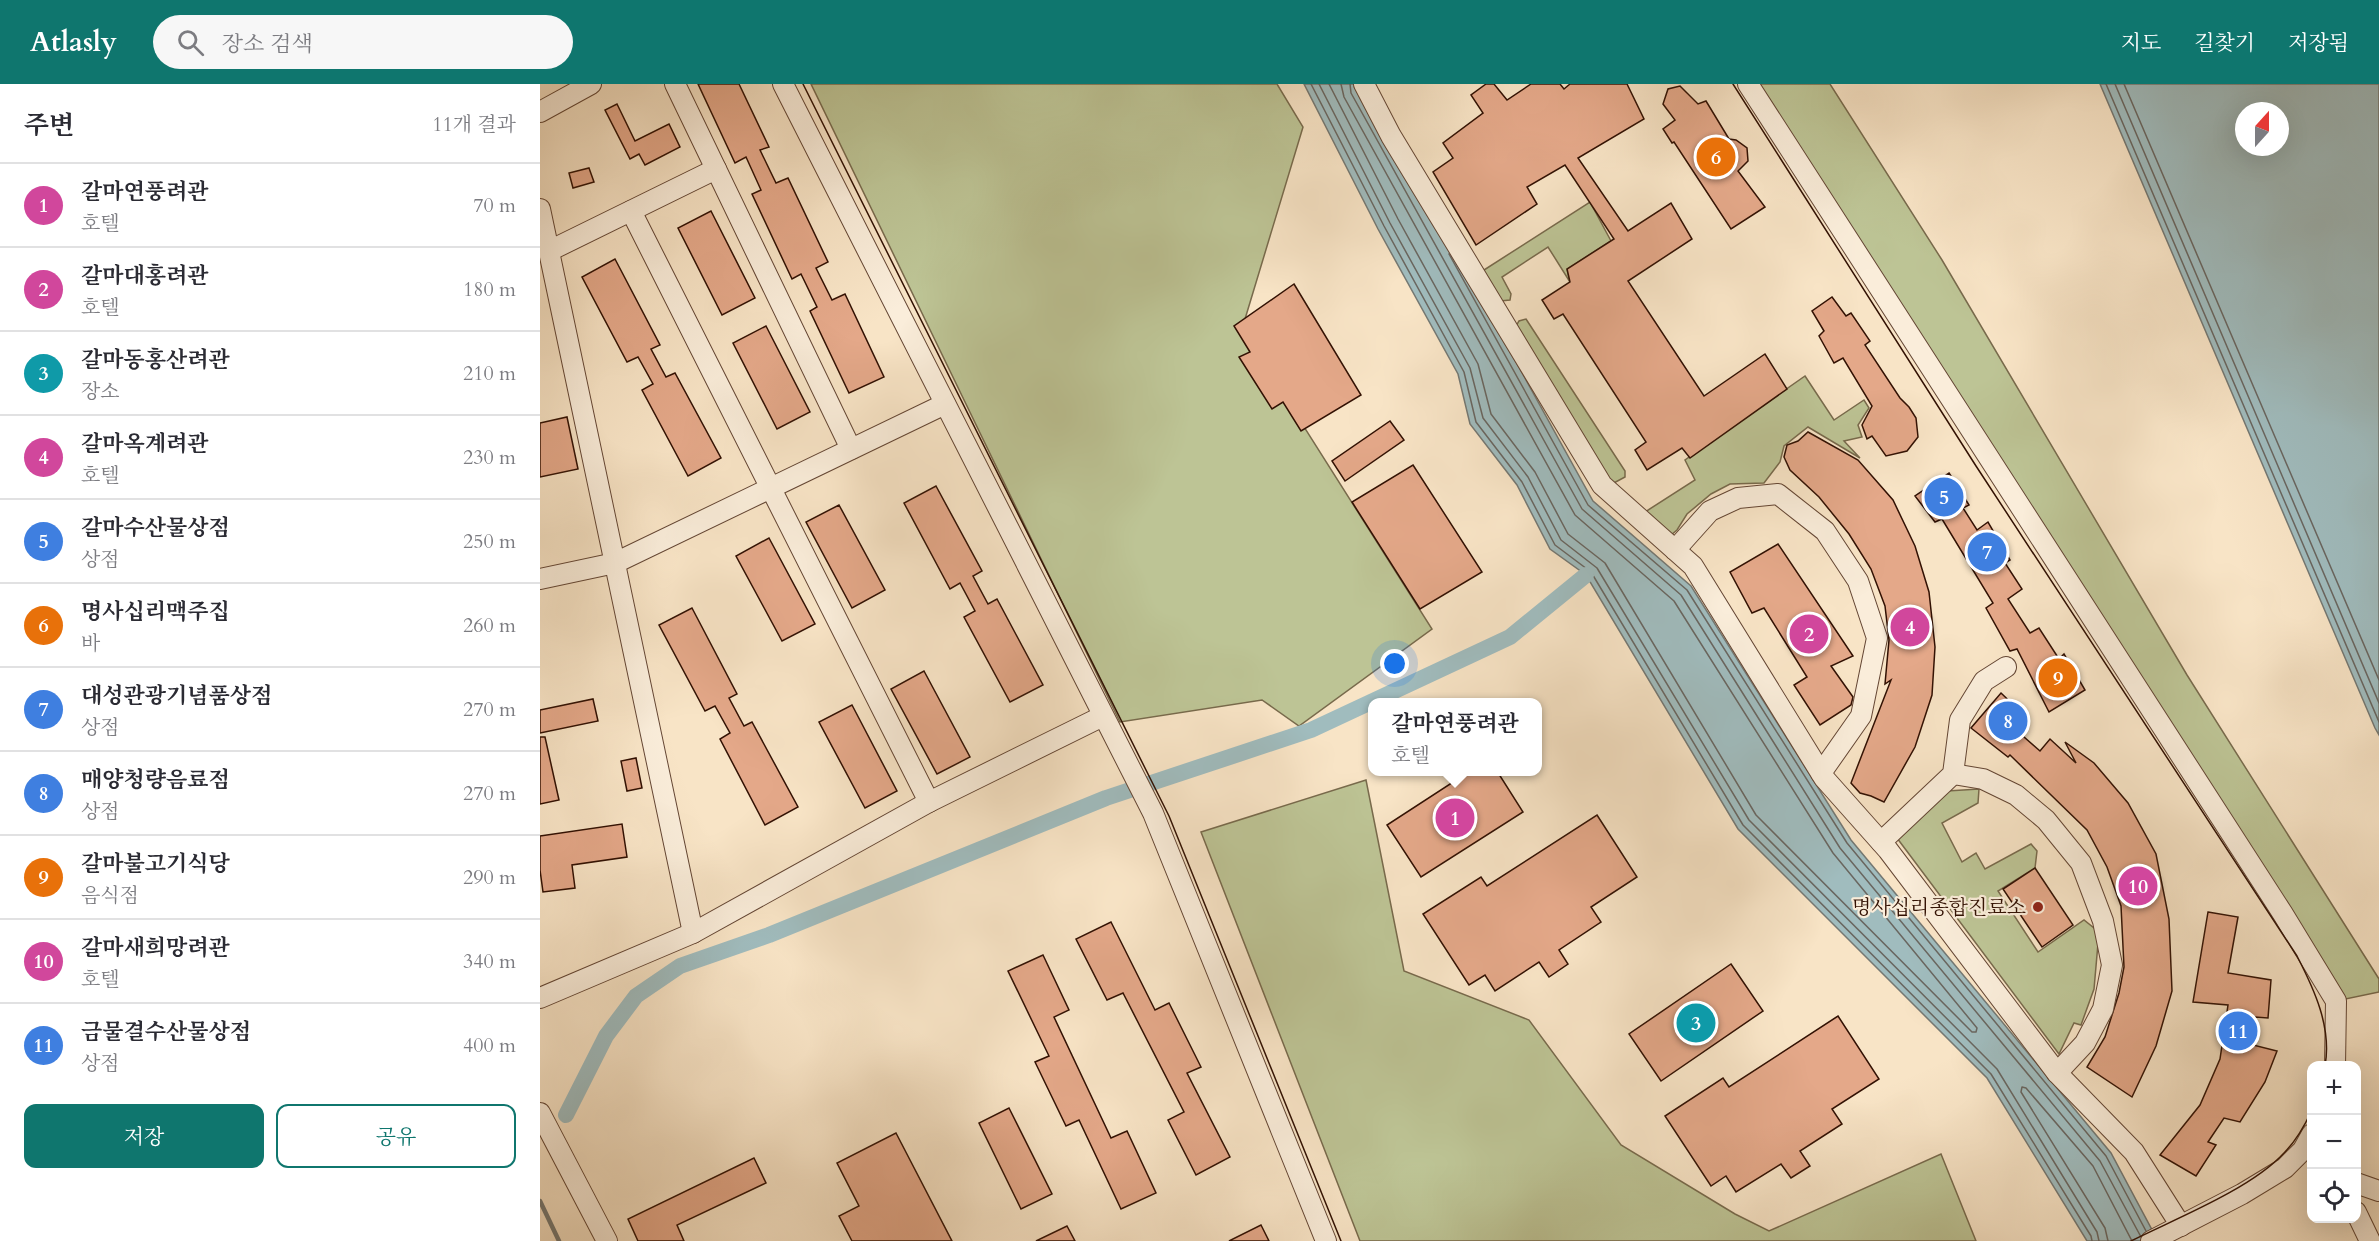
<!DOCTYPE html>
<html lang="ko">
<meta charset="utf-8">
<style>
:root{--surface:#fff;--page:#f7f7f7;--text:#2b2b33;--muted:#7c7c81;--line:#e1e1e2;--accent:#0f766e}
body{margin:0;font-family:Cardo,"Noto Serif KR",serif;background:var(--page);color:var(--text)}
.controls{position:absolute;right:18px;bottom:18px;display:grid;overflow:hidden;border-radius:12px;box-shadow:0 6px 24px #0002}
.controls button{width:54px;height:54px;display:grid;place-items:center;padding:0;border:0;border-bottom:2px solid var(--line);background:var(--surface);color:var(--text);font:30px sans-serif}
.compass{position:absolute;left:1695px;top:18px;width:54px;height:54px;border-radius:50%;background:var(--surface);box-shadow:0 6px 24px #0002;rotate:21deg}
.you{position:absolute;left:855px;top:580px;width:21px;height:21px;margin:-15px;border:4px solid #fff;border-radius:50%;background:#1a73e8;box-shadow:0 0 0 9px #1a73e833}
.badge{display:grid;place-items:center;width:39px;height:39px;border-radius:50%;background:var(--accent);color:#fff;font-size:20px;font-weight:700}
.pin{position:absolute;translate:-50% -50%;border:3px solid #fff;box-shadow:0 2px 6px #0006}
.popup{position:absolute;left:828px;top:614px;width:174px;height:78px;box-sizing:border-box;display:grid;place-content:center;border-radius:12px;background:var(--surface);filter:drop-shadow(0 2px 4px #0005);font-size:20px;white-space:nowrap;color:var(--muted)}
.popup b{font-size:22px;color:var(--text)}
.popup::after{content:'';position:absolute;left:50%;top:100%;margin-left:-12px;border:12px solid transparent;border-top-color:var(--surface)}
.list{margin:0;padding:0;list-style:none}
h2{display:flex;justify-content:space-between;align-items:center;height:78px;margin:0;padding:0 24px;font-size:26px}
h2 small{font-size:20px;font-weight:400;color:var(--muted)}
.list li{display:grid;grid-template-columns:39px 1fr auto;gap:18px;align-items:center;box-sizing:border-box;height:84px;padding:0 24px;border-top:2px solid var(--line)}
.list b{display:block;font-size:22px;white-space:nowrap}
.list p{margin:0;font-size:20px;white-space:nowrap;color:var(--muted)}
.list em{font-size:20px;font-style:normal;color:var(--muted)}
.actions{display:flex;gap:12px;padding:18px 24px}
.actions a{flex:1;padding:14px 0;border:2px solid var(--accent);border-radius:12px;text-align:center;font-size:21px;color:var(--accent)}
.actions .main{background:var(--accent);color:#fff}
.icon{flex:none;width:33px;height:33px;fill:none;stroke:currentColor;stroke-width:2;stroke-linecap:round;stroke-linejoin:round}
.map{position:relative;flex:none;width:1839px;height:1157px;overflow:hidden}
header{display:flex;align-items:center;gap:36px;box-sizing:border-box;height:84px;padding:0 30px;background:var(--accent);color:#fff}
header strong{font-size:28px}
nav{display:flex;gap:33px;margin-inline-start:auto;font-size:21px}
.search{width:420px;height:54px;background:var(--page);display:flex;align-items:center;gap:15px;box-sizing:border-box;padding:0 21px;border-radius:33px;color:var(--muted);font-size:22px}
main{display:flex}
aside{flex:1;background:var(--surface)}
.map>svg:first-child{display:block}
</style>
<header>
<strong>Atlasly</strong>
<div class="search"><svg class="icon" aria-label="search" viewBox="0 0 24 24"><circle cx="10" cy="10" r="6"/><path d="M15 15l6 6"/></svg>장소 검색</div>
<nav><a>지도</a><a>길찾기</a><a>저장됨</a></nav>
</header>
<main>
<aside>
<h2>주변<small>11개 결과</small></h2>
<ul class="list">
<li><span class="badge" style="background:#d1479c">1</span><div><b>갈마연풍려관</b><p>호텔</p></div><em>70 m</em></li>
<li><span class="badge" style="background:#d1479c">2</span><div><b>갈마대홍려관</b><p>호텔</p></div><em>180 m</em></li>
<li><span class="badge" style="background:#0f9aa8">3</span><div><b>갈마동홍산려관</b><p>장소</p></div><em>210 m</em></li>
<li><span class="badge" style="background:#d1479c">4</span><div><b>갈마옥계려관</b><p>호텔</p></div><em>230 m</em></li>
<li><span class="badge" style="background:#3f7fe0">5</span><div><b>갈마수산물상점</b><p>상점</p></div><em>250 m</em></li>
<li><span class="badge" style="background:#e8710a">6</span><div><b>명사십리맥주집</b><p>바</p></div><em>260 m</em></li>
<li><span class="badge" style="background:#3f7fe0">7</span><div><b>대성관광기념품상점</b><p>상점</p></div><em>270 m</em></li>
<li><span class="badge" style="background:#3f7fe0">8</span><div><b>매양청량음료점</b><p>상점</p></div><em>270 m</em></li>
<li><span class="badge" style="background:#e8710a">9</span><div><b>갈마불고기식당</b><p>음식점</p></div><em>290 m</em></li>
<li><span class="badge" style="background:#d1479c">10</span><div><b>갈마새희망려관</b><p>호텔</p></div><em>340 m</em></li>
<li><span class="badge" style="background:#3f7fe0">11</span><div><b>금물결수산물상점</b><p>상점</p></div><em>400 m</em></li>
</ul>
<div class="actions"><a class="main">저장</a><a>공유</a></div>
</aside>
<div class="map">
<svg width="1839" height="1157" viewBox="0 0 1839 1157">
<rect width="100%" height="100%" fill="#f8e4c6"/>
<filter id="stains"><feTurbulence type="fractalNoise" baseFrequency=".00333" numOctaves="4"/><feColorMatrix values="0 0 0 0 .2 0 0 0 0 .09 0 0 0 0 .02 0 0 0 .5 -.17"/></filter>
<radialGradient id="worn" r=".72"><stop offset=".6" stop-color="#630" stop-opacity="0"/><stop offset="1" stop-color="#630" stop-opacity=".3"/></radialGradient>
<g fill="#bdc495" stroke="#786a4c" stroke-width="1.5">
<polygon points="271,0 737,0 763,43 702,245 892,545 759,642 722,616 580,638"/>
<polygon points="1208,0 1290,0 1402,176 1647,591 1839,895 1839,908 1796,917"/>
<polygon points="1050,118 1071,157 1027,185 1030,198 1008,163 962,193 971,210 970,216 960,217 944,192 944,186"/>
<polygon points="986,235 1085,387 1085,393 1072,400 975,244 979,237"/>
<polygon points="1265,292 1294,336 1324,316 1329,324 1318,341 1322,353 1304,357 1320,374 1268,343 1244,362 1240,378 1224,399 1190,400 1171,410 1147,430 1137,446 1131,451 1105,428 1155,396 1145,376"/>
<polygon points="826,696 864,887 989,936 1081,1061 1195,1130 1229,1147 1401,1070 1436,1157 820,1157 661,748"/>
<polygon points="1439,705 1438,719 1402,739 1422,778 1436,769 1445,785 1491,760 1497,767 1495,784 1458,807 1498,868 1544,836 1559,848 1554,905 1541,941 1534,939 1519,970 1357,754 1407,707"/>
</g>
<g fill="#a0bcbe" stroke="#747873" stroke-width="1.5" fill-rule="evenodd">
<polygon points="764,0 822,0 1053,417 1151,502 1311,756 1571,1069 1618,1157 1547,1157 1447,994 1198,745 1046,491 1010,465 977,401 930,340 918,290 838,145"/>
<path d="M 1560,0 L 1839,0 L 1839,651 L 1835,644 ZM 1704,27 L 1740,27 L 1740,63 L 1704,63 Z"/>
</g>
<g fill="none" stroke-linecap="round" stroke-linejoin="round">
<g stroke="#696660" stroke-width="1.5">
<polyline points="771,0 844,142 924,288 936,338 982,398 1015,461 1051,488 1203,741 1451,990 1551,1152 1552,1157"/>
<polyline points="779,0 850,139 930,284 943,334 988,393 1021,456 1057,484 1209,736 1457,985 1557,1148 1559,1157"/>
<polyline points="789,0 858,135 938,280 951,330 995,388 1028,450 1065,479 1216,731 1432,948 1436,948 1437,944 1293,769 1134,517 1035,431 804,13 801,0"/>
<polyline points="810,0 811,9 1042,425 1141,511 1300,764 1560,1077 1601,1153"/>
<polyline points="1566,0 1839,638"/>
<polyline points="1575,0 1839,619"/>
<polyline points="1584,0 1839,596"/>
<polyline points="909,170 1048,421 1147,506 1307,759 1566,1072 1606,1147"/>
<polyline points="1568,1157 1565,1144 1481,1008 1482,1003 1486,1004 1553,1082 1592,1157"/>
</g>
<polyline stroke="#747873" stroke-width="4.5" points="0,1117 19,1157"/>
<polyline stroke="#a0bcbe" stroke-width="16" points="26,1031 66,952 96,912 140,882 229,851 566,714 771,646 970,553 1046,491"/>
</g>
<g fill="#e4a889" stroke="#321103" stroke-width="1.5">
<polygon points="158,0 199,0 229,63 220,66 236,99 248,94 288,178 276,184 292,216 305,210 344,293 309,309 270,227 277,223 261,190 252,195 212,110 221,106 206,73 195,79"/>
<polygon points="946,0 954,0 967,16 991,0 1020,0 1024,5 1030,0 1087,0 1104,35 1038,74 1088,147 1131,119 1152,155 1088,197 1164,312 1225,270 1247,305 1150,374 1142,364 1107,386 1095,366 1106,358 1023,230 1014,235 1002,216 1030,198 1027,185 1074,155 1025,81 987,103 997,120 936,161 893,88 913,74 903,59 943,29 931,11"/>
<polygon points="1140,2 1158,20 1166,17 1189,55 1196,56 1207,64 1208,77 1198,87 1225,123 1191,145 1134,58 1132,59 1123,45 1135,36 1123,20 1128,5"/>
<polygon points="77,20 95,57 129,40 140,63 105,81 99,70 90,75 65,26"/>
<polygon points="49,84 54,98 33,104 29,89"/>
<polygon points="171,127 215,214 182,231 138,144"/>
<polygon points="75,175 120,261 111,265 126,293 135,289 181,374 148,392 102,306 113,300 98,273 87,278 42,193"/>
<polygon points="754,200 821,311 761,347 743,318 732,325 699,273 710,268 694,242"/>
<polygon points="1292,213 1306,232 1311,229 1330,257 1325,261 1360,314 1369,323 1376,334 1378,353 1367,367 1346,372 1332,352 1327,355 1322,341 1332,322 1303,274 1294,279 1279,252 1284,247 1272,227"/>
<polygon points="226,242 270,328 237,345 193,259"/>
<polygon points="27,333 38,385 0,393 0,339"/>
<polygon points="850,337 864,356 805,397 792,377"/>
<polygon points="1268,348 1318,376 1353,416 1375,462 1389,508 1395,563 1392,611 1375,663 1344,718 1331,712 1320,709 1311,699 1351,596 1345,600 1349,556 1345,522 1331,485 1309,450 1279,413 1250,386 1244,373 1247,361 1258,357"/>
<polygon points="873,381 942,488 880,525 812,418"/>
<polygon points="1409,389 1429,421 1423,424 1437,446 1448,438 1470,476 1465,479 1482,505 1468,515 1490,549 1499,544 1519,575 1524,570 1545,606 1509,628 1477,565 1470,567 1446,524 1453,519 1402,435 1395,438 1375,412"/>
<polygon points="396,402 442,487 433,492 448,520 457,515 503,601 470,618 424,533 435,527 420,499 410,505 364,419"/>
<polygon points="299,421 345,506 312,524 266,438"/>
<polygon points="229,454 275,540 242,557 196,472"/>
<polygon points="1238,460 1313,572 1291,582 1313,613 1311,621 1280,641 1254,601 1267,593 1224,524 1212,529 1190,488"/>
<polygon points="152,524 197,610 189,614 204,642 212,638 258,723 225,741 180,655 190,649 175,622 165,627 119,541"/>
<polygon points="384,587 430,673 397,690 351,605"/>
<polygon points="1461,609 1487,634 1476,646 1500,667 1510,655 1536,679 1525,658 1554,679 1588,719 1616,770 1629,835 1632,907 1616,962 1592,1013 1547,983 1565,953 1579,909 1584,883 1581,822 1567,783 1547,746 1470,671 1468,673 1431,644"/>
<polygon points="53,615 58,637 0,649 0,626"/>
<polygon points="312,621 357,707 325,724 279,638"/>
<polygon points="0,653 5,653 19,716 0,720"/>
<polygon points="96,674 102,704 87,707 81,677"/>
<polygon points="930,687 957,687 983,728 881,793 847,741"/>
<polygon points="1057,731 1097,793 1051,823 1061,838 1019,866 1028,880 1009,893 999,878 955,907 945,891 929,901 883,830 941,793 947,802"/>
<polygon points="82,740 87,773 32,781 35,804 3,808 0,786 0,752"/>
<polygon points="1495,784 1533,841 1502,863 1463,805"/>
<polygon points="1668,828 1698,833 1688,889 1731,896 1728,934 1715,933 1709,960 1737,967 1725,998 1700,1038 1684,1034 1668,1058 1676,1061 1656,1092 1620,1071 1660,1021 1680,975 1688,921 1653,918"/>
<polygon points="571,838 615,926 629,919 661,983 647,989 690,1073 656,1091 628,1036 644,1028 583,909 567,916 536,855"/>
<polygon points="503,871 529,926 514,933 571,1054 587,1047 616,1109 581,1125 539,1036 526,1042 495,978 509,972 468,887"/>
<polygon points="1191,880 1223,927 1121,997 1089,950"/>
<polygon points="1298,932 1339,995 1292,1025 1302,1040 1260,1067 1270,1082 1251,1094 1241,1080 1196,1108 1186,1092 1171,1102 1125,1032 1183,994 1189,1003"/>
<polygon points="469,1024 512,1110 481,1125 439,1039"/>
<polygon points="356,1049 412,1157 312,1157 299,1132 319,1122 297,1079"/>
<polygon points="214,1074 226,1099 137,1141 144,1157 98,1157 88,1135"/>
<polygon points="721,1141 729,1157 689,1157"/>
<polygon points="527,1142 535,1157 496,1157"/>
</g>
<g fill="none" stroke-linecap="round" stroke-linejoin="round">
<g stroke="#644634" stroke-width="22">
<g id="minor">
<polyline points="135,0 311,365"/>
<polyline points="243,0 613,729 786,1157"/>
<polyline points="824,0 851,52 1062,401 1153,482 1284,694 1348,766 1517,989 1594,1068 1641,1142"/>
<polyline points="1208,0 1743,830 1796,917 1795,982"/>
<polyline points="0,28 51,0"/>
<polyline points="0,125 153,849"/>
<polyline points="91,127 389,718"/>
<polyline points="9,167 176,85"/>
<polyline points="1135,466 1170,427 1198,414 1238,410 1285,447 1318,497 1337,554 1321,632 1281,689"/>
<polyline points="0,495 75,479 405,320"/>
<polyline points="1413,690 1443,695 1476,711 1506,736 1541,779 1563,837 1572,881 1563,925 1545,959 1517,989"/>
<polyline points="1341,758 1413,690 1420,636 1444,597 1466,583"/>
<polyline points="0,914 153,849 389,718 563,632"/>
<polyline points="0,1029 67,1157"/>
<polyline points="1816,1099 1839,1107"/>
<polyline points="1816,1128 1830,1157"/>
<polyline points="1611,1157 1702,1110 1745,1084 1763,1066 1772,1050"/>
</g>
</g>
<use href="#minor" stroke="#faedda" stroke-width="20"/>
<g stroke="#321103" stroke-width="1.5">
<polyline points="263,0 629,732 801,1157"/>
<path d="M 1193,0 L 1436,382 L 1757,872 C 1774,905 1792,943 1785,982"/>
<path d="M 1591,1157 C 1635,1135 1711,1105 1744,1069 C 1756,1057 1765,1041 1772,1026"/>
</g>
</g>
<circle fill="#8f2418" stroke="#faedda" stroke-width="2" cx="1498" cy="823" r="6"/>
<g text-anchor="middle" stroke-width="4.5" stroke-linejoin="round" paint-order="stroke">
<g font-size="20" fill="#321103" stroke="#faedda" text-anchor="end">
<text x="1486" y="830">명사십리종합진료소</text>
</g>
</g>
<rect width="100%" height="100%" filter="url(#stains)"/>
<rect width="100%" height="100%" fill="url(#worn)"/>
</svg>
<div class="controls">
<button>+</button>
<button>−</button>
<button><svg class="icon" aria-label="locate" viewBox="0 0 24 24"><circle cx="12" cy="12" r="6"/><path d="M12 2v4M12 18v4M2 12h4M18 12h4"/></svg></button>
</div>
<svg class="compass" viewBox="-18 -18 36 36"><path d="M0-13l5 13h-10z" fill="#e53935"/><path d="M0 13l5-13h-10z" fill="#7c7c81"/></svg>
<div class="you"></div>
<div class="pin badge" style="left:915px;top:734px;background:#d1479c">1</div>
<div class="popup"><b>갈마연풍려관</b>호텔</div>
<div class="pin badge" style="left:1269px;top:550px;background:#d1479c">2</div>
<div class="pin badge" style="left:1156px;top:939px;background:#0f9aa8">3</div>
<div class="pin badge" style="left:1370px;top:543px;background:#d1479c">4</div>
<div class="pin badge" style="left:1404px;top:413px;background:#3f7fe0">5</div>
<div class="pin badge" style="left:1176px;top:73px;background:#e8710a">6</div>
<div class="pin badge" style="left:1447px;top:468px;background:#3f7fe0">7</div>
<div class="pin badge" style="left:1468px;top:637px;background:#3f7fe0">8</div>
<div class="pin badge" style="left:1518px;top:594px;background:#e8710a">9</div>
<div class="pin badge" style="left:1598px;top:802px;background:#d1479c">10</div>
<div class="pin badge" style="left:1698px;top:947px;background:#3f7fe0">11</div>
</div>
</main>
